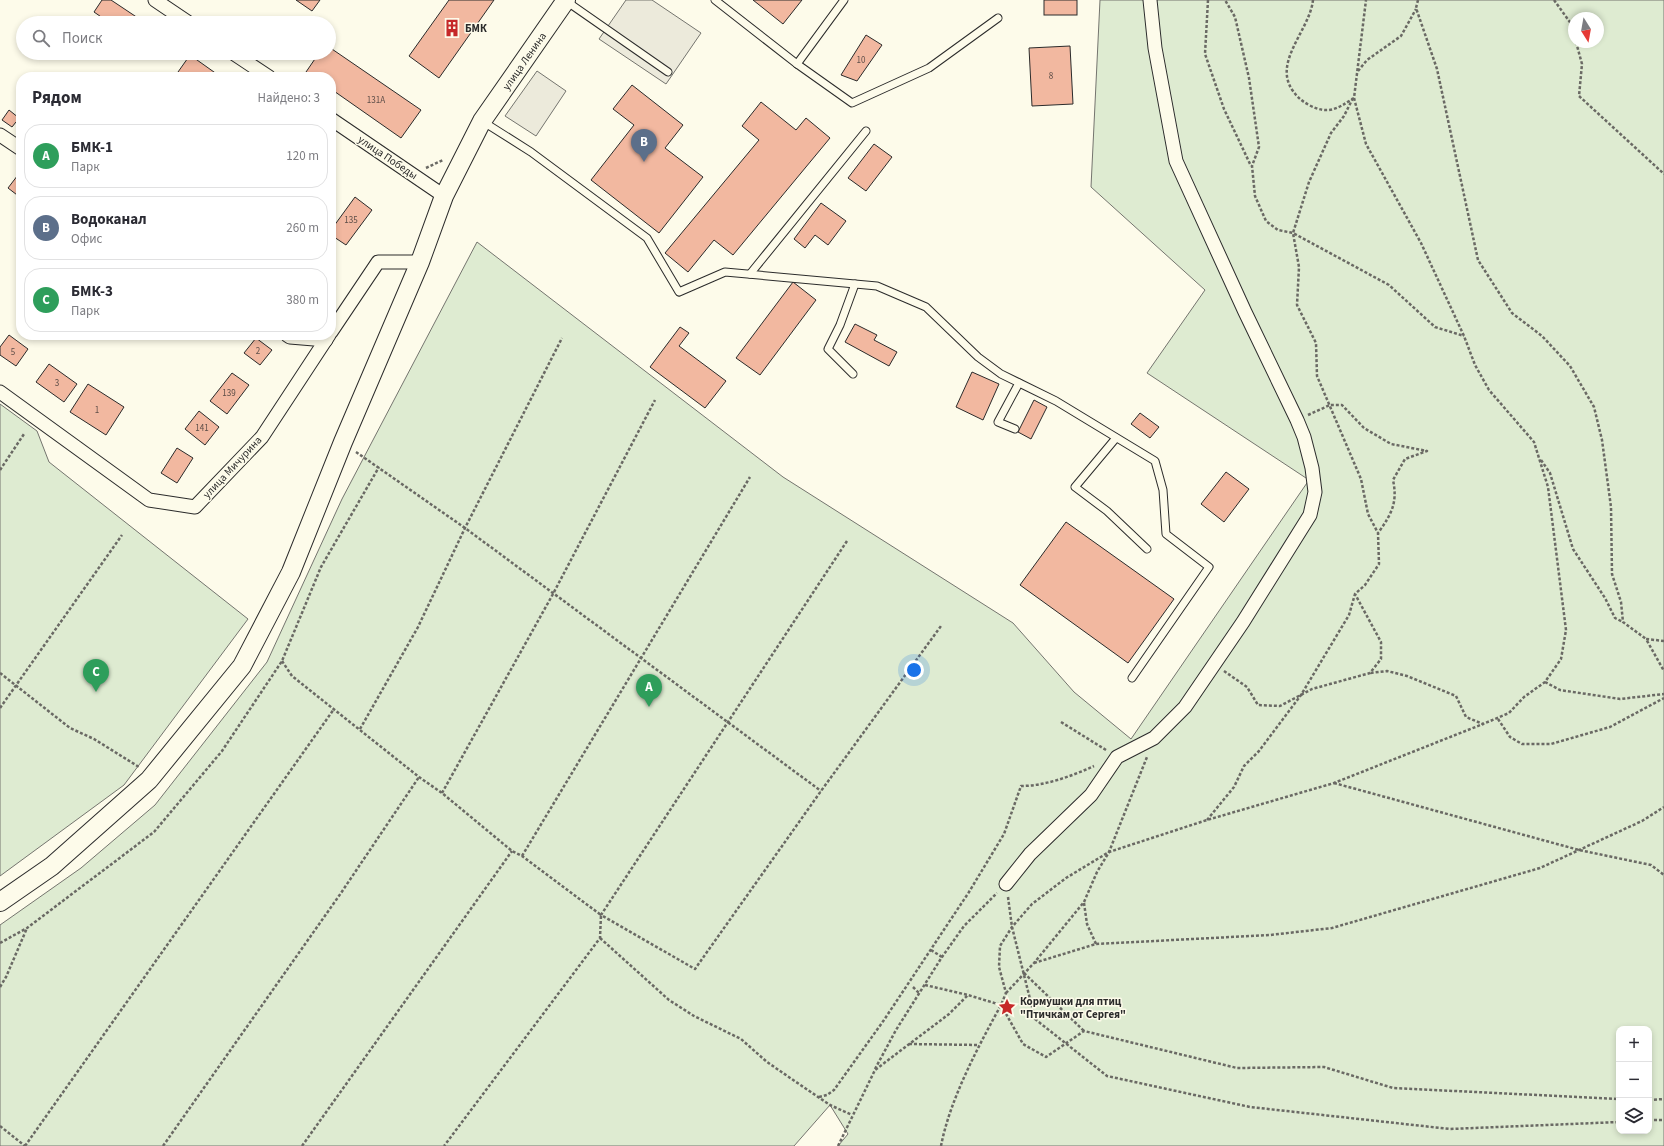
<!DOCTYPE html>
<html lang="ru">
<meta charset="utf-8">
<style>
:root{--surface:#fff;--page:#f7f7f7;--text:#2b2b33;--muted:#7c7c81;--line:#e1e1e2;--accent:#111827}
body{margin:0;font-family:"Source Sans 3",sans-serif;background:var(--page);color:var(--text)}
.controls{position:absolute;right:12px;bottom:12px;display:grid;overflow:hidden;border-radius:8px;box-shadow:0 2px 6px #0003}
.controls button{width:36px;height:36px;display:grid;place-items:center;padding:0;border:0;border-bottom:1px solid var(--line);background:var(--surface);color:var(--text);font:20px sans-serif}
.compass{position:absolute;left:1568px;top:12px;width:36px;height:36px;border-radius:50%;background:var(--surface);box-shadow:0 2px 6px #0003;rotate:169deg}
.you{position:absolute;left:914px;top:670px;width:14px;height:14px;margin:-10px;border:3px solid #fff;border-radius:50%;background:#1a73e8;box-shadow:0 0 0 6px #1a73e833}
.badge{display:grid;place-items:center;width:26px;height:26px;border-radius:50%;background:var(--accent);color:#fff;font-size:13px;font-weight:700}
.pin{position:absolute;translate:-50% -33px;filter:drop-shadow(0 1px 2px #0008)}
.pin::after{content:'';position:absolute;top:21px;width:14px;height:12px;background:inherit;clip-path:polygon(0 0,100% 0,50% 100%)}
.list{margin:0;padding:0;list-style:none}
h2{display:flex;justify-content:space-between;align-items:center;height:52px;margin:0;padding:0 16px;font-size:17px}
h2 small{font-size:13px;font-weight:400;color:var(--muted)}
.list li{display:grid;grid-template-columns:26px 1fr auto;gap:12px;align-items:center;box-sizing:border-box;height:64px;margin:0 8px 8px;padding:0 8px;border:1px solid var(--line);border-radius:16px}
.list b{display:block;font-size:15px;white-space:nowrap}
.list p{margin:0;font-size:13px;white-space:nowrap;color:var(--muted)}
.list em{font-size:13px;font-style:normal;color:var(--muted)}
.icon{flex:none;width:22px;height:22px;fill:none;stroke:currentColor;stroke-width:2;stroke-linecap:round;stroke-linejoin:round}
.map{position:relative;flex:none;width:1664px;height:1146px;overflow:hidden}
.search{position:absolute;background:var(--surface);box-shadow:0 2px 6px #0003;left:16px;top:16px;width:320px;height:44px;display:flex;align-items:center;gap:10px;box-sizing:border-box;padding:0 14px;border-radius:22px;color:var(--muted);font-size:15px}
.panel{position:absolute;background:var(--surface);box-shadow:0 2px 6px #0003;left:16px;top:72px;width:320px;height:268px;border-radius:16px}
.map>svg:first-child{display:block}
</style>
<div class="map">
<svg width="1664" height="1146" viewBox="0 0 1664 1146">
<rect width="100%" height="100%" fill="#fdfbea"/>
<g fill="#deebd1" stroke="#74746e" fill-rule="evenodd">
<path d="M 1100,0 L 1664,0 L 1664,1146 L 838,1146 L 848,1134 L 830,1105 L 794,1146 L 0,1146 L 0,925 L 81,868 L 155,805 L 267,662 L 342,499 L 477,242 L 783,477 L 1013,623 L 1074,692 L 1131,739 L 1309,480 L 1147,373 L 1205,290 L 1091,187 ZM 1574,18 L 1598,18 L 1598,42 L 1574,42 ZM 1619,1029 L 1649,1029 L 1649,1131 L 1619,1131 Z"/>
<polygon points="0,404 37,431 49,462 248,619 124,785 0,876"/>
</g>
<g fill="#eceadb" stroke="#74746e">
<polygon points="626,0 652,0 701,33 666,84 599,39"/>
<polygon points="537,71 566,91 536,136 505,116"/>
</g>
<g fill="#f2b8a0" stroke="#2b2b2b">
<polygon points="102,0 111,0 144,22 110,23 94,12"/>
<polygon points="296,0 320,0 312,11"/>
<polygon points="449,0 494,0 439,78 409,56"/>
<polygon points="753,0 802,0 783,24"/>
<rect x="1044" y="0" width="33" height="15"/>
<polygon points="866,35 882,45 857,81 841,75"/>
<polygon points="1070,46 1073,104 1032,106 1029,48"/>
<polygon points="329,47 421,110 401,138 331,89 331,77 314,77 306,72 319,53 329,53"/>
<polygon points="190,55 221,77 185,77 178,72"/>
<polygon points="632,85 683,125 665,148 703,177 659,233 591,180 634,125 613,109"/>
<polygon points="761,102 796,130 806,118 830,138 733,255 714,240 688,272 665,253 759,140 742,126"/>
<polygon points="9,110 19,118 21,115 21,126 16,122 12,127 2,120"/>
<polygon points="874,144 892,157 866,191 848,178"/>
<polygon points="21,171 21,198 8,188"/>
<polygon points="355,197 372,210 346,245 331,235 331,230"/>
<polygon points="821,203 846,221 828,245 815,235 805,248 794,239"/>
<polygon points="793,282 816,300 760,375 736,358"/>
<polygon points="855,324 877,335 874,340 897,352 889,366 845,342"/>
<polygon points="680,327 689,333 679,346 726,381 705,408 650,367"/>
<polygon points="9,335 28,349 16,366 0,355 0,347"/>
<polygon points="256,338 272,350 260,365 244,353"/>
<polygon points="49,364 77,384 64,402 36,382"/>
<polygon points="972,372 999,384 983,420 956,407"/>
<polygon points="232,373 249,385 227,414 210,401"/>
<polygon points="88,384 124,407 106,435 70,412"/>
<polygon points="1034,400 1047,407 1031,439 1018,432"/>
<polygon points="199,411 219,427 205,445 185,429"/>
<polygon points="1140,413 1159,427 1150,438 1131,424"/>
<polygon points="177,448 193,458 177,483 161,473"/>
<polygon points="1226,472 1249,489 1224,522 1201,504"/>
<polygon points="1066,522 1174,599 1128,663 1020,585"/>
</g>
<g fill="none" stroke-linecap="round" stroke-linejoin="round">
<g stroke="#2b2b2b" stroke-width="9">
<g id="lane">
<polyline points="715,0 797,64 852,103 929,68 998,18"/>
<polyline points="566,1 668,72"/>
<polyline points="797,64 844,0"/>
<polyline points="482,121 531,152 647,238 679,292 725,272 877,286 926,307 978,357 1001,374 1056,401 1155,461 1163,490 1166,534 1209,567 1132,678"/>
<polyline points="750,274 866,131"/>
<polyline points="853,374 828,349 840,325 855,284"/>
<polyline points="1015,429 998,422 1019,383"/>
<polyline points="1116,438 1075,487 1107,511 1147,549"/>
</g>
</g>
<g stroke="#2b2b2b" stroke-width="15">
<g id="street">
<polyline points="155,0 189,23"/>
<polyline points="233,53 269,77"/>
<polyline points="331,119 444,196"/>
<polyline points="0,135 21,149"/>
<polyline points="331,332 378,262 420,262"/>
<polyline points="287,335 290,337 326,340"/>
<polyline points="0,392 149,500 195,507 262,437 329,335"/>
<polyline points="1006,884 1030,854 1091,795 1117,757 1154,738 1185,707 1243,622 1310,515 1315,492 1312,468 1304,437 1297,420 1245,312 1176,161 1155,48 1150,0"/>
</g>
</g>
<g stroke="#2b2b2b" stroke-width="20">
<polyline id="secondary" points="0,902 52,866 149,780 242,666 291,572 343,442 420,262 444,196 482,121 566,0"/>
</g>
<g stroke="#6a6964" stroke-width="2.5" stroke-dasharray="3 2" stroke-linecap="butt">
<polyline points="1208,0 1205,54 1224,109 1251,166"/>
<path d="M 1313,0 C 1310,30 1272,62 1293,91 C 1298,98 1302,101 1309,105 C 1328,115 1337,109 1354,98 L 1366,0"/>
<polyline points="1418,0 1416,8 1437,69 1478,260 1512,313 1542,336 1570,366 1594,407 1602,440 1611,507 1612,574 1621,602 1623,622 1646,639"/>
<polyline points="1554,0 1572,25 1574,33"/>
<polyline points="1576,42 1582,64 1579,96 1664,174"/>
<polyline points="1358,71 1367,60 1401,36 1416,9"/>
<polyline points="1353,98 1344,116 1331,133 1309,182 1293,233 1389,285 1435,327 1464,336"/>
<polyline points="1354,98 1366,144 1421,243 1464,336 1475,365 1489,390 1534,442 1548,487 1566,630 1561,659 1545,682 1524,697 1509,713 1483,724 1466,717 1456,696 1407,676 1387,671 1370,673"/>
<polyline points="426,168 443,160"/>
<path d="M 1308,415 L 1330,405 L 1342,405 L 1364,428 L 1391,444 L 1427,451 L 1405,459 L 1393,480 C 1398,503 1391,515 1378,533"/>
<polyline points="356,452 465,528 821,791"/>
<polyline points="1541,460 1550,473 1573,549 1605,598 1615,618 1623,622"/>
<polyline points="0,470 24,434"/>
<polyline points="847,541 601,915 695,969 821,791 941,626"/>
<polyline points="1664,641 1646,639 1664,671"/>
<polyline points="282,661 292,676 419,777 442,793 512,851 522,856 601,915 600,938 444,1146"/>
<polyline points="1224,671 1247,687 1258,705 1280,706 1312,689 1370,673 1381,659 1381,642 1355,594"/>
<polyline points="0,673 70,728 94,739 139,767"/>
<polyline points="1545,682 1560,690 1620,699 1664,694"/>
<polyline points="0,708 122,535"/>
<polyline points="1498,719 1510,737 1522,744 1551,744 1610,727 1664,698"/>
<polyline points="1061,722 1106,750"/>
<polyline points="360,729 418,627 465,528 562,338"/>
<polyline points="1334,783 1579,850 1651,865 1664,875"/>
<polyline points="442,793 553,594 655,400"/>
<polyline points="1207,820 1234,787 1244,766 1259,751 1301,695 1349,615 1355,594 1365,585 1379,564 1378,533 1368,514 1361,479 1317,376 1316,343 1297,305 1299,267 1293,233 1278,230 1266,221 1255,196 1252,166 1259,147 1249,78 1235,17 1225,0"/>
<polyline points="522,856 750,477"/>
<polyline points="1008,897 1012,927 1035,1019 1107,1076 1250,1107 1450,1129 1619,1122"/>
<polyline points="1084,903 1087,924 1096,944"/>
<polyline points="600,938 669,1000 694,1016 741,1039 767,1062 799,1084 830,1105 852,1115"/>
<polyline points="0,943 27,928 154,832 222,751 282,661 321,567 379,467"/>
<polyline points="931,950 942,957"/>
<polyline points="1034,963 1096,944 1270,935 1332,928 1540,868 1642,821 1664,807"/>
<polyline points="1024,973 1084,1031"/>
<polyline points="925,985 968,995"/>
<polyline points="0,987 6,977 27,928"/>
<polyline points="913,987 919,993"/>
<polyline points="1006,993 1034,963 1084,902 1097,872 1109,852 1147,757"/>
<polyline points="1001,1005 1023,1044 1046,1057 1084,1031 1237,1068 1324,1067 1393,1088 1619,1099"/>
<polyline points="909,1044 979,1045"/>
<polyline points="875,1069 896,1030 942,957 964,926 997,893"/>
<path d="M 819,1097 L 827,1095 L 834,1090 L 884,1020 L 969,892 L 1004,834 L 1021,786 C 1045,786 1072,776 1094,766"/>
<polyline points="1649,1100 1664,1099"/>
<polyline points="1649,1120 1664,1120"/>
<polyline points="0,1126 25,1146"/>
<polyline points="25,1146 334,709"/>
<polyline points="163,1146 341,893 419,777"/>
<polyline points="302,1146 512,851"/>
<polyline points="838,1146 875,1070 949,1014 968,995 1001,1005 1006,993 999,967 1000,946 1012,927 1032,904 1066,878 1109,852 1207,820 1334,783 1483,724"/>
<path d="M 941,1146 C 950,1099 978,1047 1001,1005"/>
</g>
<use href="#lane" stroke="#fdfbea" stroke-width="7"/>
<use href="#street" stroke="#fdfbea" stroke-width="13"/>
<use href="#secondary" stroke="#fdfbea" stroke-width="18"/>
</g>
<defs>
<g id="building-bare" transform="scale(1.38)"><path d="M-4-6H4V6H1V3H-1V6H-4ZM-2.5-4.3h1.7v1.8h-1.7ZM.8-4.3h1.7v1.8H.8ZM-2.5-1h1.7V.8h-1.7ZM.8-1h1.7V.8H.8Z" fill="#c62828" stroke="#fdfbea" stroke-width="2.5" paint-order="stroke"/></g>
<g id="sight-bare" transform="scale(1.38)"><path d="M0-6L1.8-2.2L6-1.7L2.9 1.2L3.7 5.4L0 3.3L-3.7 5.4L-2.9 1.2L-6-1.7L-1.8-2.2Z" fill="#c62828" stroke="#fdfbea" stroke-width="2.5" paint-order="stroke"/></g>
</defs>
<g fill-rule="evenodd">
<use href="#building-bare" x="452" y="28"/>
<use href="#sight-bare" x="1007" y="1007"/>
</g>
<g text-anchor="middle" stroke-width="3" stroke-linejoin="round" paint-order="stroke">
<g font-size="9" fill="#5d4e48">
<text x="861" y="63">10</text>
<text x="1051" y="79">8</text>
<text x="376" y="103">131А</text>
<text x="351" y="223">135</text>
<text x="258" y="354">2</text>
<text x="13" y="355">5</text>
<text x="57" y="386">3</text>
<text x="229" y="396">139</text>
<text x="97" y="413">1</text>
<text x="202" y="431">141</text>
</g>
<g font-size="11" font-weight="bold" fill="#2b2b2b" stroke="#fdfbea" text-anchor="start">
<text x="465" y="32">БМК</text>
<text x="1020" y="1005">Кормушки для птиц<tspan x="1020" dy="13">"Птичкам от Сергея"</tspan></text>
</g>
<g font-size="11" fill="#2b2b2b" stroke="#fdfbea">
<text transform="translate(524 61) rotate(-55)" y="4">улица Ленина</text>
<text transform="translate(388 157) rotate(34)" y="4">улица Победы</text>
<text transform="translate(232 467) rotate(-47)" y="4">улица Мичурина</text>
</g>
</g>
</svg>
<div class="controls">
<button>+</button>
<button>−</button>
<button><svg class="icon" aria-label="layers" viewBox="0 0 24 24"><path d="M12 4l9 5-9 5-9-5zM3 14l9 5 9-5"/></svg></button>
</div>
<svg class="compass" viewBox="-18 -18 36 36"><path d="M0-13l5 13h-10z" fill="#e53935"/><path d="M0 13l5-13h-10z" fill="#7c7c81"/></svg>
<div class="you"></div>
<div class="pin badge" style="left:649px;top:707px;background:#2e9e5b">A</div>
<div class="pin badge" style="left:644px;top:162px;background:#5c6f8a">B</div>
<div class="pin badge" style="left:96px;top:692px;background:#2e9e5b">C</div>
<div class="search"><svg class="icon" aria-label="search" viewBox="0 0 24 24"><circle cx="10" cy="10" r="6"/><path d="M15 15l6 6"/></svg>Поиск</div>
<section class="panel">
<h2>Рядом<small>Найдено: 3</small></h2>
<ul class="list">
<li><span class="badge" style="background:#2e9e5b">A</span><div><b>БМК-1</b><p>Парк</p></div><em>120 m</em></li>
<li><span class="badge" style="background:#5c6f8a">B</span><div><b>Водоканал</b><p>Офис</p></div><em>260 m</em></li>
<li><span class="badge" style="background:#2e9e5b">C</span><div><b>БМК-3</b><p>Парк</p></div><em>380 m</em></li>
</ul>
</section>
</div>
